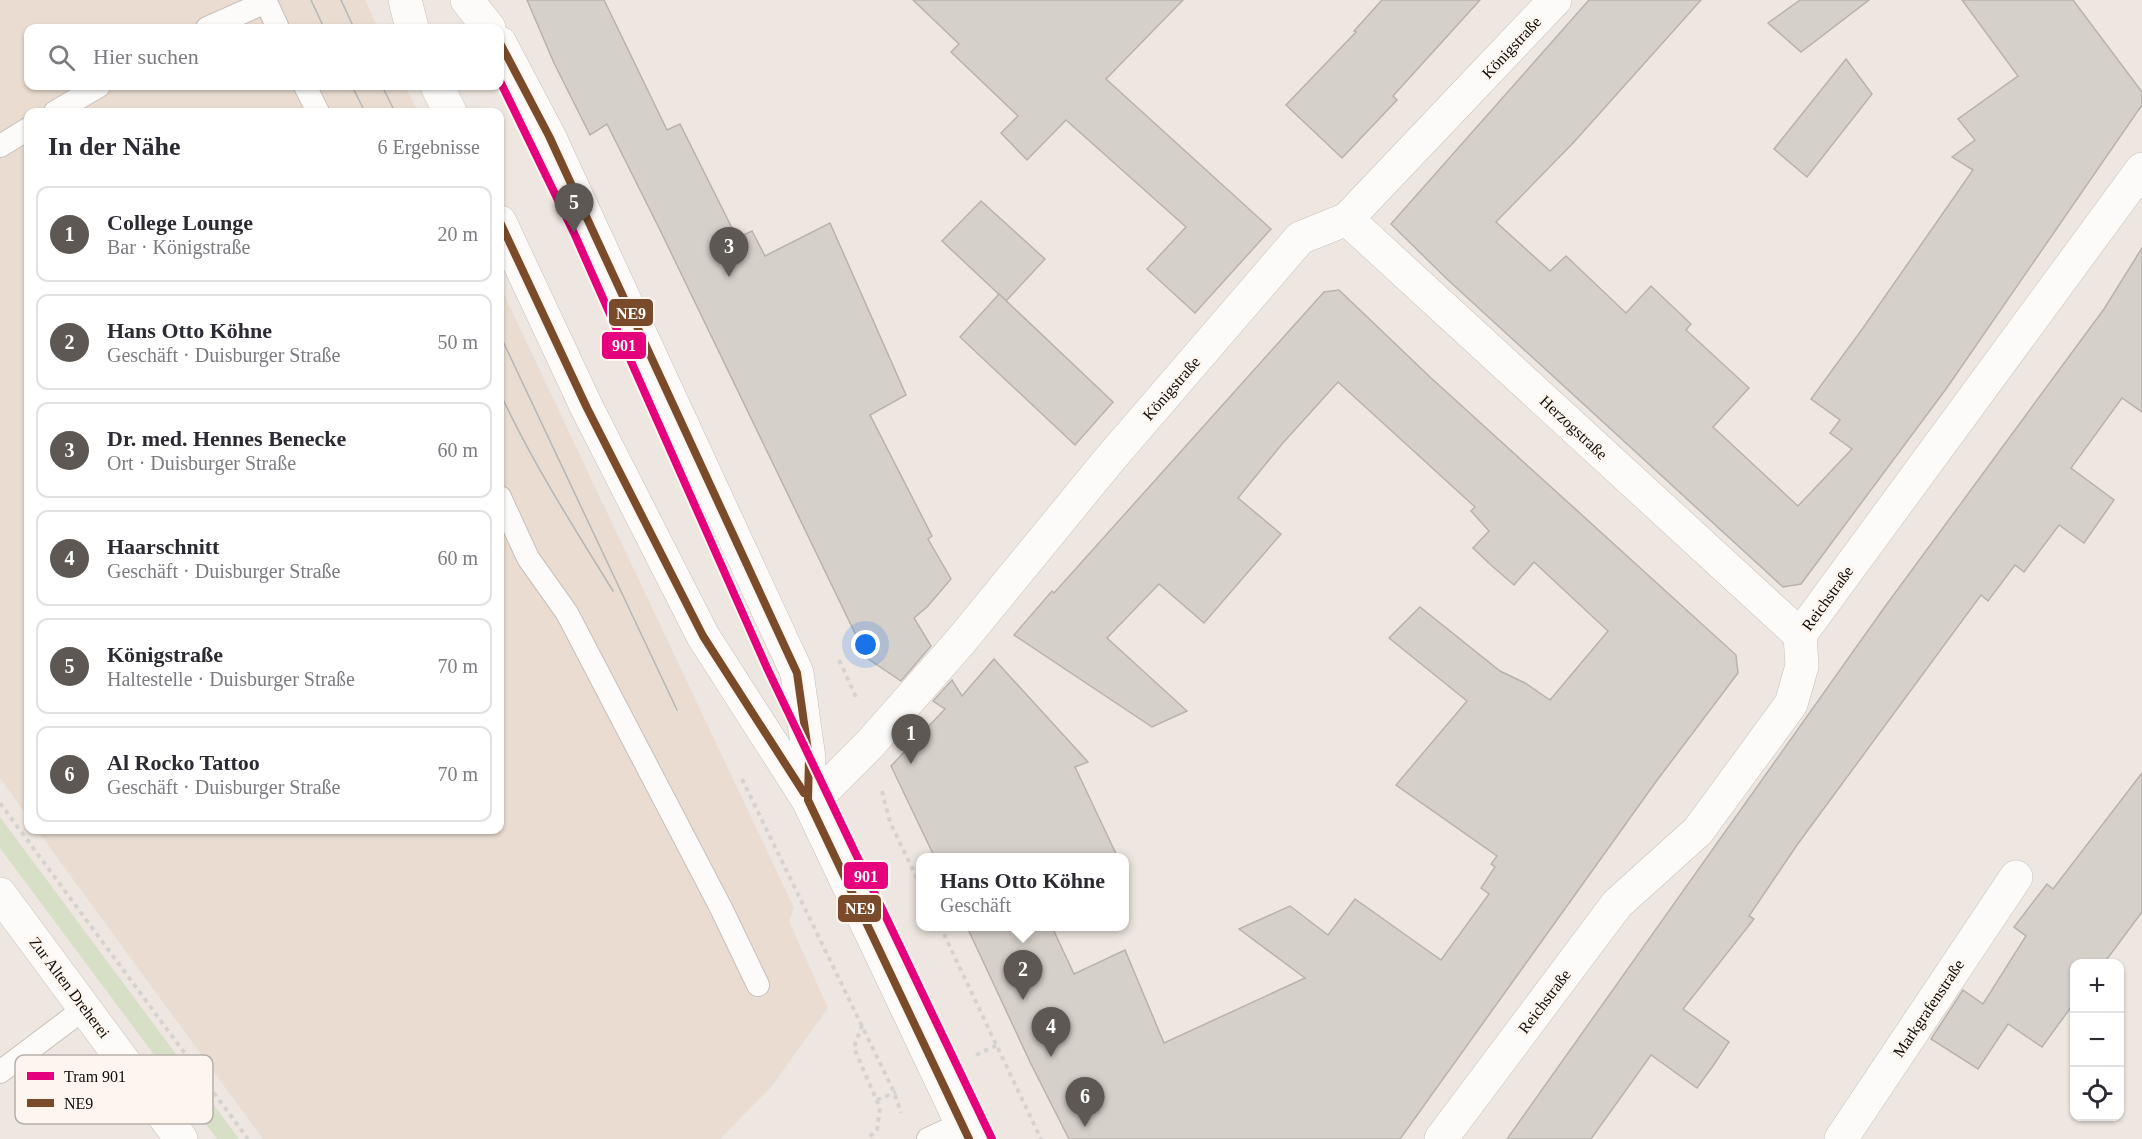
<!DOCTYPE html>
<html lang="de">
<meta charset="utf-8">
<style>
:root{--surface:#fff;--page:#f7f7f7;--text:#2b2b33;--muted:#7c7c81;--line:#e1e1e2;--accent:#5d5853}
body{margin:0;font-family:Georgia,serif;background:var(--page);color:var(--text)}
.controls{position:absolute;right:18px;bottom:18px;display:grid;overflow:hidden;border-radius:12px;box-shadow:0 2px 4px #0004}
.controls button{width:54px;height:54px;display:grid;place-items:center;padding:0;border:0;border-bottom:2px solid var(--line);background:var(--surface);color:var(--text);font:30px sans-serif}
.you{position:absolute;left:866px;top:645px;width:21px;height:21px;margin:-15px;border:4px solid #fff;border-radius:50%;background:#1a73e8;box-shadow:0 0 0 9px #1a73e833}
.badge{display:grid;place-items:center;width:39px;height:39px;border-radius:50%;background:var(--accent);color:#fff;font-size:20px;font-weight:700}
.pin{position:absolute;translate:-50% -50px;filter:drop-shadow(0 2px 3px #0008)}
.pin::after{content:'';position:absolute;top:32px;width:21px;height:18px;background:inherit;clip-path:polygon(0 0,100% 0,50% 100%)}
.popup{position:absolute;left:916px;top:853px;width:213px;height:78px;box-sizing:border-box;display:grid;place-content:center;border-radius:12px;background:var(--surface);filter:drop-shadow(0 2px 4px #0005);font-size:20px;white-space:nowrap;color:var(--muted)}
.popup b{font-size:22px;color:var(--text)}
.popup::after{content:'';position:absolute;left:50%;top:100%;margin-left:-12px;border:12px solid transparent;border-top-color:var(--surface)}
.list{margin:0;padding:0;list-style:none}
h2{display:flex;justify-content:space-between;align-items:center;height:78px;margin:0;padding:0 24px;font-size:26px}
h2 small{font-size:20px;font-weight:400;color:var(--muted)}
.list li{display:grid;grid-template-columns:39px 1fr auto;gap:18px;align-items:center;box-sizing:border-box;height:96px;margin:0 12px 12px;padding:0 12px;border:2px solid var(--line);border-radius:12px}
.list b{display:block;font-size:22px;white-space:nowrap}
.list p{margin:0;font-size:20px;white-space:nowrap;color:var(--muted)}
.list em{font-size:20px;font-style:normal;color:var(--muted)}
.icon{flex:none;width:33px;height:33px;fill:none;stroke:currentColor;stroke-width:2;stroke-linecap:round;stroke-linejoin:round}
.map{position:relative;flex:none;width:2142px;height:1139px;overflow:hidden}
.search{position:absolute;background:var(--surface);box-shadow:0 2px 4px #0004;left:24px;top:24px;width:480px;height:66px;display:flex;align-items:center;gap:15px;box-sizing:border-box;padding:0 21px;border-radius:12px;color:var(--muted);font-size:22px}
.panel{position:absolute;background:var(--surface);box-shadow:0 2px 4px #0004;left:24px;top:108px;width:480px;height:726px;border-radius:12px}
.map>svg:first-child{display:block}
</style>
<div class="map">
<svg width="2142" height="1139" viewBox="0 0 2142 1139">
<rect width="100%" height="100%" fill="#eee7e1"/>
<g fill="#eadcd0">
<polygon points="0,0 365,0 378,28 28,28 28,86 405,86 418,112 28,112 28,817 0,778"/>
<polygon points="500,286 794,908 789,921 828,1008 772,1086 720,1139 263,1139 37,830 500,830"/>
</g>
<polygon fill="#d7dfc7" points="0,817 239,1139 217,1139 0,848"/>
<g fill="#d6d0cb" stroke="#b8b2ad" stroke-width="1.5">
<polygon points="527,0 604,0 667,130 680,124 737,238 752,231 765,256 830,223 906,395 870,415 932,536 928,539 951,579 927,607 914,618 931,646 901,681 867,658 661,232 607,124 590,135 554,63"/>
<polygon points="913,0 1183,0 1106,79 1271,229 1195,313 1147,269 1186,227 1066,120 1027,160 1001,133 1018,116 951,52 959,44"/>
<polygon points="1382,0 1480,0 1393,96 1397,100 1342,158 1286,105 1356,32 1354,31"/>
<polygon points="1589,0 1701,0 1574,142 1496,222 1550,271 1566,256 1626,313 1651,286 1691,324 1686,330 1749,388 1713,427 1798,506 1852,449 1830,433 1840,420 1811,399 1863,328 1973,170 1952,157 1975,140 1958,119 2018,76 1962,0 2073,0 2142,92 2142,105 1946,389 1801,584 1783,587 1447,279 1391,224"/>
<polygon points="1800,0 1869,0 1801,52 1768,23"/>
<polygon points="1846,59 1872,94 1807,177 1774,149"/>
<polygon points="981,201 1045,259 1006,301 942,241"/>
<polygon points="2142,248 2142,412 2122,398 2071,468 2114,500 2084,543 2059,525 2024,572 2015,565 1988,601 1981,595 1797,845 1749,916 1754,919 1683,1009 1729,1042 1713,1066 1697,1088 1651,1055 1591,1139 1507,1139 1884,608 2104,309"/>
<polygon points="1339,290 1430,377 1736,655 1738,673 1655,783 1400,1139 1069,1139 1031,1064 967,927 1052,927 1074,974 1125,950 1164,1043 1305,978 1239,929 1290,906 1328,935 1355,899 1441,960 1489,894 1481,888 1495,867 1491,864 1497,856 1396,785 1467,701 1389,638 1420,607 1500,671 1525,683 1550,700 1608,631 1534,562 1514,585 1492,566 1473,548 1489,531 1471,511 1475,507 1338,382 1282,444 1238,498 1281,534 1204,623 1159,584 1107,638 1187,711 1152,727 1014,635 1052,591 1054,593 1324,292"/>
<polygon points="999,294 1113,402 1075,445 960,337"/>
<polygon points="994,659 1088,762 1075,767 1118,858 935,858 891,766 945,709 933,701 952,680 962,696"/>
<polygon points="2142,773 2142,912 2104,963 2074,963 2074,1003 2042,1047 2008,1024 1978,1069 1931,1039 1963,990 1983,1004 2026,936 2014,927 2047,884 2053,889"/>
</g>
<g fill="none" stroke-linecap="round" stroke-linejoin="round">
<g stroke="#c6c0bb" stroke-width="24">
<g id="lane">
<polyline points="207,28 266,2 278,28"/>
<polyline points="305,86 318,112"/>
<polyline points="55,112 99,86"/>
<polyline points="0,146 28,129"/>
<polyline points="500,497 528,558 567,613 721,908 758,985"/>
<polyline points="0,1072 85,1008"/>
<polyline points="928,1139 962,1123"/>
</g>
</g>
<g stroke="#c6c0bb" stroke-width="34">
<g id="street">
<polyline points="1347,219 1800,635"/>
<polyline points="808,800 825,789 870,744 960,642 1109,460 1300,238 1347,219 1555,0"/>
<polyline points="0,894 181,1139"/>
<polyline points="1441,1139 1617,904 1698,831 1791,704 1802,666 1800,635 2142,169"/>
<polyline points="1841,1139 2016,877"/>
</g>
</g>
<g stroke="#c6c0bb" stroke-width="34">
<g id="secondary">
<polyline points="405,0 412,28"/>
<polyline points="467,0 489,28"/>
<polyline points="500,43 549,136 797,673 809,758 808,800"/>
<polyline points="437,86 450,112"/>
<polyline points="500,222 587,408 703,636 808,800 969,1139"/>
</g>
</g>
<g stroke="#d5d3d1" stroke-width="4" stroke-dasharray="4.5 4.5" stroke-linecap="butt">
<polyline points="839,660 856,697"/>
<polyline points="742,779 894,1092 901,1113"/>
<polyline points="882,791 890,822 921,887"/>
<polyline points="0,803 248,1139"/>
<polyline points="940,926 1041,1139"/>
<polyline points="862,1025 854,1048 880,1108 877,1130 867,1139"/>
<polyline points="976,1055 997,1045"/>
<polyline points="877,1100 896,1092"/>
</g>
<use href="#lane" stroke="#fcfbfa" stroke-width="22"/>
<use href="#street" stroke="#fcfbfa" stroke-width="33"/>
<use href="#secondary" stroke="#fcfbfa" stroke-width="33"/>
<g stroke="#b7b6b4" stroke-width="1.5">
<polyline points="311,0 324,28"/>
<polyline points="341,0 354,28"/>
<polyline points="352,86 365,112"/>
<polyline points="382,86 395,112"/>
<polyline points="500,335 677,710"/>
<path d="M 500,393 C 532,462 573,526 613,591"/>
</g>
<g stroke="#fdf5ee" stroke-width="12">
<g id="bus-1">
<polyline points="500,43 549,136 797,673 809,758 808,800 969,1139"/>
<polyline points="500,222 587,408 703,636 804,793"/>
</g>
</g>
<use href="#bus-1" stroke="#7a4b2a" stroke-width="8"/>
<g stroke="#fdf5ee" stroke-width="12">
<polyline id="tram-1" points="500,81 574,233 767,668 992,1139"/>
</g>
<use href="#tram-1" stroke="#e5007d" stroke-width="8"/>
</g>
<g text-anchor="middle" stroke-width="5" stroke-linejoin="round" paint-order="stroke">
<g font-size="16" fill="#0f0b07" stroke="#fdf5ee">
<text transform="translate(1511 47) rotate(-47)" y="6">Königstraße</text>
<text transform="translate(1171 388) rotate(-49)" y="6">Königstraße</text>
<text transform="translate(1574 427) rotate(43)" y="6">Herzogstraße</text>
<text transform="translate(1827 598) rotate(-54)" y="6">Reichstraße</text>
<text transform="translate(70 987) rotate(53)" y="6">Zur Alten Dreherei</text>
<text transform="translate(1544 1001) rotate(-53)" y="6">Reichstraße</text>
<text transform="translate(1928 1008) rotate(-56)" y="6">Markgrafenstraße</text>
</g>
</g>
<rect x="15" y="1055" width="198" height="69" rx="9" fill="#fdf5ee" stroke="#b6afa9" stroke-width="1.5"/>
<rect x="27" y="1072" width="27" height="8" fill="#e5007d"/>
<rect x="27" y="1099" width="27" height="8" fill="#7a4b2a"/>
<g font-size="16" fill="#0f0b07">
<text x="64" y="1082">Tram 901</text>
<text x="64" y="1109">NE9</text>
</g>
<g stroke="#fdf5ee" stroke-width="2">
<rect x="608" y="298" width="46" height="29" rx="6" fill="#7a4b2a"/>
<rect x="601" y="331" width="46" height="29" rx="6" fill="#e5007d"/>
<rect x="843" y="861" width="46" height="29" rx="6" fill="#e5007d"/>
<rect x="837" y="894" width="45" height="29" rx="6" fill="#7a4b2a"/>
</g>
<g font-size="16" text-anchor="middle" font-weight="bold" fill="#fff">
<text x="631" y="319">NE9</text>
<text x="624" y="351">901</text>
<text x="866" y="882">901</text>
<text x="860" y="914">NE9</text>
</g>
</svg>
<div class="controls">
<button>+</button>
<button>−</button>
<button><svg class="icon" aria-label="locate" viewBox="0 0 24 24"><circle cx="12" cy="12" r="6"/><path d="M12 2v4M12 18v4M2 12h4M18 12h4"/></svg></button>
</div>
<div class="you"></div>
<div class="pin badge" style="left:911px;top:764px">1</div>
<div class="pin badge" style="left:1023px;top:1000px">2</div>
<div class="popup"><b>Hans Otto Köhne</b>Geschäft</div>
<div class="pin badge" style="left:729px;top:277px">3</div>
<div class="pin badge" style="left:1051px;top:1057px">4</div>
<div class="pin badge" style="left:574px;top:233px">5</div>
<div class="pin badge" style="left:1085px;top:1127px">6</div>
<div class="search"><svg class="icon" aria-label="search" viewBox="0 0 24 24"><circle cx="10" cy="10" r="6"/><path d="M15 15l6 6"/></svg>Hier suchen</div>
<section class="panel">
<h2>In der Nähe<small>6 Ergebnisse</small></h2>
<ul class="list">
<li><span class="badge">1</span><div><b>College Lounge</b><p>Bar · Königstraße</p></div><em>20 m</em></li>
<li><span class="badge">2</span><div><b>Hans Otto Köhne</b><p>Geschäft · Duisburger Straße</p></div><em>50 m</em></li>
<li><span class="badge">3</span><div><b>Dr. med. Hennes Benecke</b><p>Ort · Duisburger Straße</p></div><em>60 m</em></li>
<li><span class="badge">4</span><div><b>Haarschnitt</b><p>Geschäft · Duisburger Straße</p></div><em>60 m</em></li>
<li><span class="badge">5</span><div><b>Königstraße</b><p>Haltestelle · Duisburger Straße</p></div><em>70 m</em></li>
<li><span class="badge">6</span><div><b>Al Rocko Tattoo</b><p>Geschäft · Duisburger Straße</p></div><em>70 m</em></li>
</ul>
</section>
</div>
